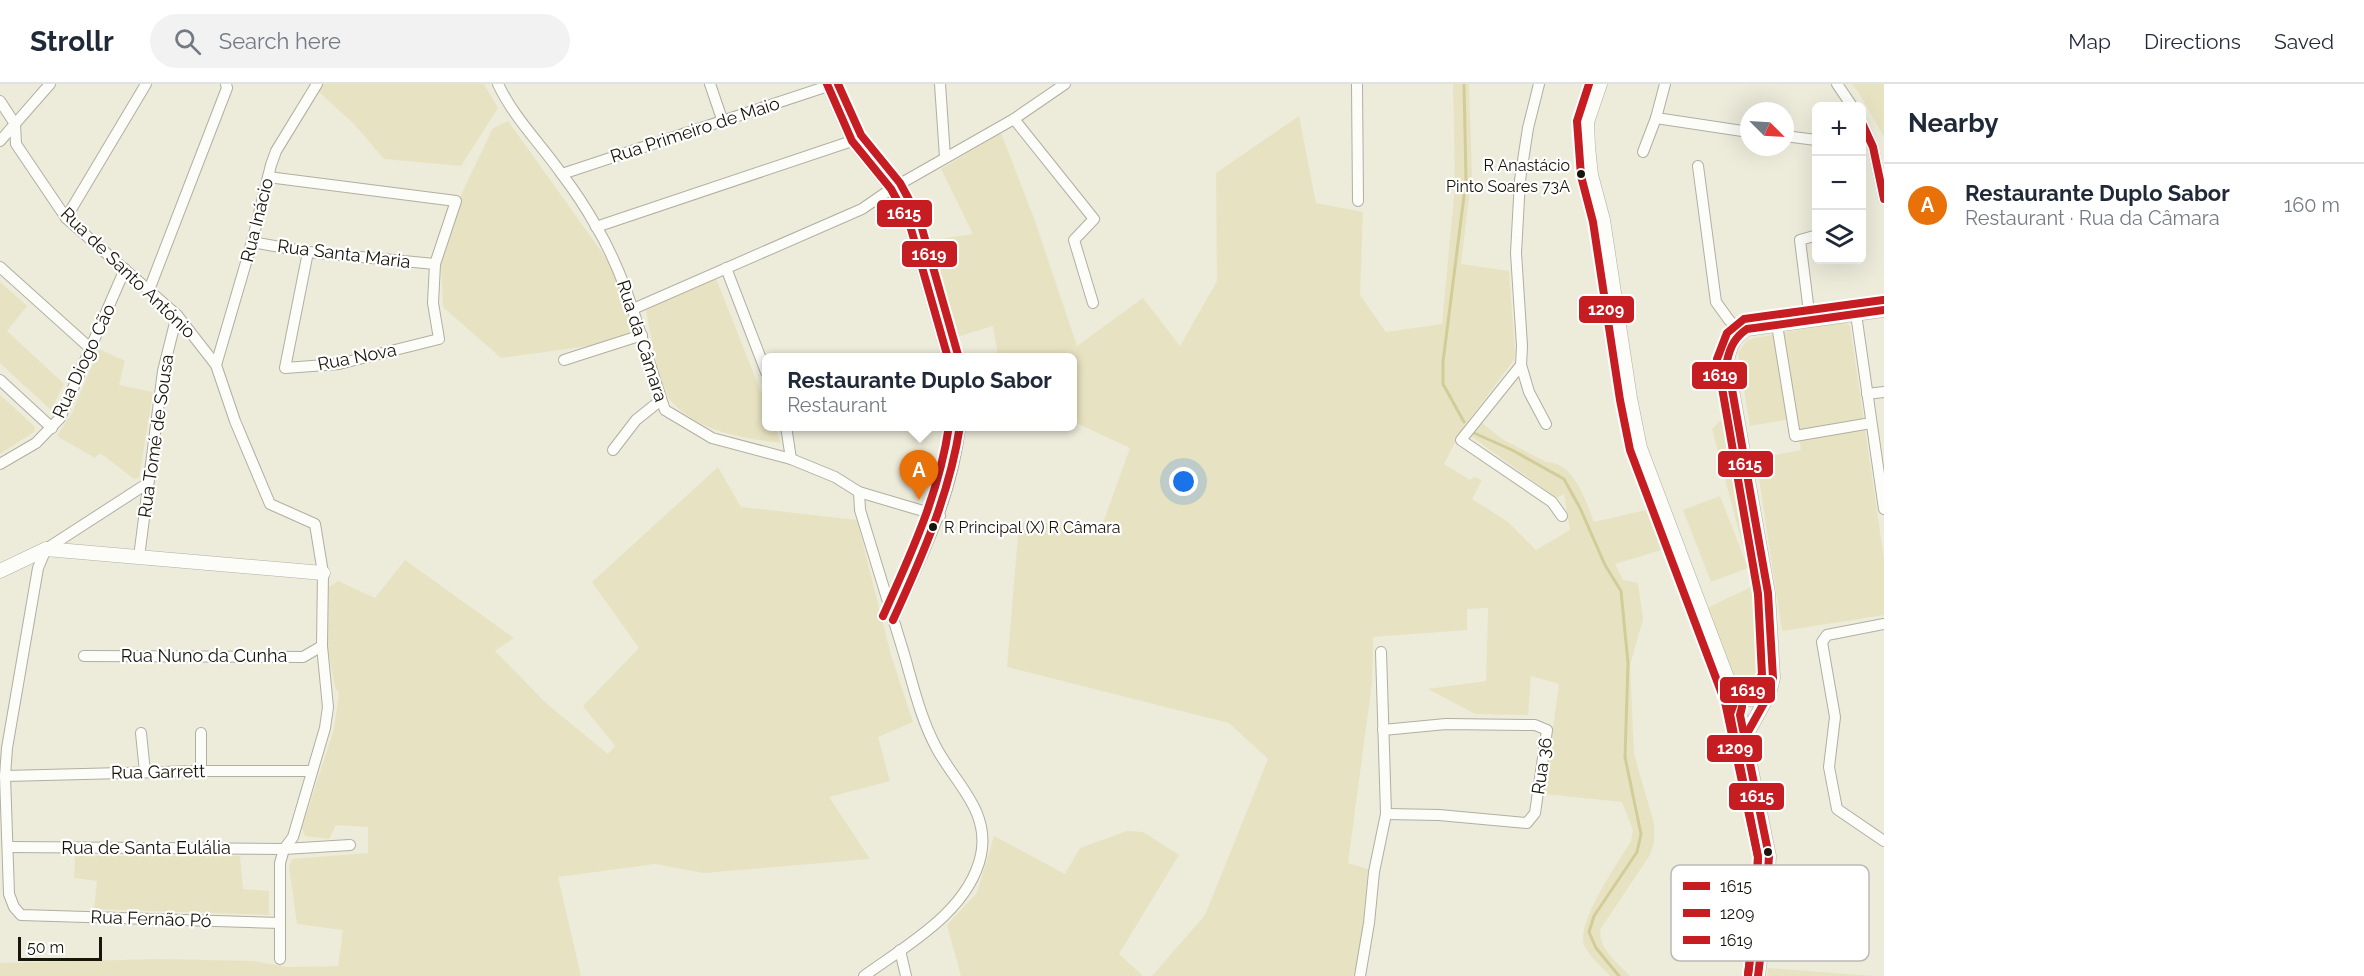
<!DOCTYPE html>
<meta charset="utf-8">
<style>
:root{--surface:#fff;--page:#f2f2f3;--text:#1f2937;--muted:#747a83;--line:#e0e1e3;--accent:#2563eb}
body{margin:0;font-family:Raleway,sans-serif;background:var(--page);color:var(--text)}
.controls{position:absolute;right:18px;top:18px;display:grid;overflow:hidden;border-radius:9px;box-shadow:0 6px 24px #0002}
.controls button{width:54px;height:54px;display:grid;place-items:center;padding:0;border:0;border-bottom:2px solid var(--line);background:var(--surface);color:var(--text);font:30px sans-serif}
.compass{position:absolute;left:1740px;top:18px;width:54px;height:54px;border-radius:50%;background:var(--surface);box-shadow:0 6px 24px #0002;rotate:114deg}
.scale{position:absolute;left:18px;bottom:15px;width:84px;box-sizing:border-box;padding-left:6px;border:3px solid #18160b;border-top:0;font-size:16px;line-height:21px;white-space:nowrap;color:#18160b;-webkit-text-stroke:4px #fff;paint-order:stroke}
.you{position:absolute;left:1184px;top:398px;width:21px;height:21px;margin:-15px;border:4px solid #fff;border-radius:50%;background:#1a73e8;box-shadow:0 0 0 9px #1a73e833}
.badge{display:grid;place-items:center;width:39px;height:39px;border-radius:50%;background:var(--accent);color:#fff;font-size:20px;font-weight:700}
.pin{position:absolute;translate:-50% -50px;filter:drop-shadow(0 2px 3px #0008)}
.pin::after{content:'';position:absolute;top:32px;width:21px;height:18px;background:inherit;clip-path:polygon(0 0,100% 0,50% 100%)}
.popup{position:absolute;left:762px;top:269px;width:315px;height:78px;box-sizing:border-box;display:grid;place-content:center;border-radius:9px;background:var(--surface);filter:drop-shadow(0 2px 4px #0005);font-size:20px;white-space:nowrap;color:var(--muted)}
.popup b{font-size:22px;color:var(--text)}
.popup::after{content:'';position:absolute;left:50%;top:100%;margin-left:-12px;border:12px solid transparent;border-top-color:var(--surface)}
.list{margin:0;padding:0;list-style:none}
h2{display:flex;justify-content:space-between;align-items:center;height:78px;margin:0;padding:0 24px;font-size:26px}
h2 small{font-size:20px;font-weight:400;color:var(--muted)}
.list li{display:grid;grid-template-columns:39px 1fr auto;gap:18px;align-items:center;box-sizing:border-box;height:84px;padding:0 24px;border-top:2px solid var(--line)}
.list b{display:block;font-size:22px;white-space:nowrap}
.list p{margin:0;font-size:20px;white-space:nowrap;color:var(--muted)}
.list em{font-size:20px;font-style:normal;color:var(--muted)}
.icon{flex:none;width:33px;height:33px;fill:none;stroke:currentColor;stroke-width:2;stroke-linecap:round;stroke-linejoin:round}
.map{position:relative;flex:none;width:1884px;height:892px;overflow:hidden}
header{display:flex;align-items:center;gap:36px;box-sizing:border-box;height:84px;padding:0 30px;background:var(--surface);border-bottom:2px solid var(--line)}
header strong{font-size:28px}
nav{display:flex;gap:33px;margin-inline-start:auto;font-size:21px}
.search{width:420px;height:54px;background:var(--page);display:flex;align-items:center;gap:15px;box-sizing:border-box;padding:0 21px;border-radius:33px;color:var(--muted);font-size:22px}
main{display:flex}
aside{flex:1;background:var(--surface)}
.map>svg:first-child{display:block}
</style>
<header>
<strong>Strollr</strong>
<div class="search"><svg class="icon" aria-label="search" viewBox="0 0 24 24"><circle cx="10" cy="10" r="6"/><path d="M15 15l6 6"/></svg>Search here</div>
<nav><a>Map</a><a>Directions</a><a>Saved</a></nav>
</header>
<main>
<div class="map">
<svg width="1884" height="892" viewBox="0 0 1884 892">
<rect width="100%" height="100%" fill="#edebda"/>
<g fill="#e7e3c2">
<polygon points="322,0 484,0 498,24 461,82 384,75 354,40 319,8"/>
<path d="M 1453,0 L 1469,0 L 1472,90 L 1461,180 L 1509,187 L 1515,269 L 1514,276 L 1462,345 L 1444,380 L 1470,396 L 1474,393 L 1482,396 L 1472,415 L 1507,437 L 1536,466 L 1570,446 L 1564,410 L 1556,414 L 1471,352 L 1482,339 L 1502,355 L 1546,378 C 1574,378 1586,417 1594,438 L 1654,424 L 1668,464 L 1615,480 L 1623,496 L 1638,499 L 1643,535 L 1630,581 L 1634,670 L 1654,740 L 1654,759 L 1650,771 L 1601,844 C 1596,863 1618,879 1630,892 L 1610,892 C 1602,883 1590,873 1585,863 C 1573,841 1619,778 1631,757 L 1633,746 L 1622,718 L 1544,710 L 1559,600 L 1531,592 L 1528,631 L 1475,630 L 1428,605 L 1486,597 L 1488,524 L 1467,525 L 1467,546 L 1373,553 L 1372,599 L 1348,779 L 1368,785 L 1361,868 L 1353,892 L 1152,892 L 1205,831 L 1268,675 L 1229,639 L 1007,583 L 1019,439 L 1103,439 L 1130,364 L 1072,337 L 1072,274 L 998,273 L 993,242 L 950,255 L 926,157 L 973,150 L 941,85 L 1001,49 L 1035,137 L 1077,262 L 1143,214 L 1180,262 L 1217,197 L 1216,89 L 1299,32 L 1316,119 L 1363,128 L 1360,211 L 1386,248 L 1442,240 L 1455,102 Z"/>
<polygon points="1852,0 1884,0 1884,53 1859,9"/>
<polygon points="508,37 611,181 635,246 603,260 501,274 443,223 441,177 461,111 493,44"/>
<path d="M 716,194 L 766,321 L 766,342 L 775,343 L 781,359 C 741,354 693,347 667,312 C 660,304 649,241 646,226 Z"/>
<polygon points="0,198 27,222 7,247 64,300 51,326 0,279"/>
<polygon points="1845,238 1850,242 1884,475 1884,531 1782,547 1756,375 1801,366 1796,334 1750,342 1738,269 1746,257 1754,254"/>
<polygon points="99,265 125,277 119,301 153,308 139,394 134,395 100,369 95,374 57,352 72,329"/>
<polygon points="0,311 35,343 34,348 0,370"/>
<path d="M 1728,329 L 1757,500 L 1767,588 C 1762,608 1753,612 1736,600 L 1707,524 L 1753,502 L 1712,345 Z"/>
<polygon points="718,383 741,423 857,436 891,571 913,638 878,653 890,697 829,713 870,775 704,789 655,780 558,793 581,892 0,892 0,879 161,875 254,877 287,883 338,882 343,846 297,840 289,782 292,775 368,769 368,743 336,741 329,755 305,752 302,744 334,645 339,609 335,604 328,565 329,503 338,497 375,514 405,476 514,554 495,567 547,620 608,670 615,662 583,622 639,564 592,498"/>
<polygon points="1720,412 1748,484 1711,498 1683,426"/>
<polygon points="1127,747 1143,748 1179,771 1119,870 1143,892 961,892 947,841 977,809 994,752 1065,790 1080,764"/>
<polygon points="75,772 240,772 243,805 269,807 269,831 94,825 97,797 74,794"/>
<polygon points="1768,884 1874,892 1767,892"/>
</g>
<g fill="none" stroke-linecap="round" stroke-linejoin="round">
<g stroke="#d2cc98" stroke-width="3">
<polyline points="1464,0 1466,96 1443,278 1443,300 1464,338"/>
<polyline points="1474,349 1512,366 1564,395 1580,424 1605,481 1621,507 1628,579 1625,673 1641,750 1637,768 1594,832 1589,848 1596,864 1619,892"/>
</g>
<g stroke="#b1afa2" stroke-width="12">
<g id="minor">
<path d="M 498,0 C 514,34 540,59 561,89 C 574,106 586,124 596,142 C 630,199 643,264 665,326 L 712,354 L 791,375 L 835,393 L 859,408 L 940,432"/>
<polyline points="710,0 723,38"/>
<polyline points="827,0 852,57 891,105 909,138 948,274"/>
<polyline points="940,0 945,73"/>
<polyline points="1357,0 1358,117"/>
<polyline points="1539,0 1528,44 1520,96 1516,169 1522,262 1521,281 1461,356 1552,418 1562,432"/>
<polyline points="1665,0 1656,34 1749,48"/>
<polyline points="1837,0 1852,22"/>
<polyline points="0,17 15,40 16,60 66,134 177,231 216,281 235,337 270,420 315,440 323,489 322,562 328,623 325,644 293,753 284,765 280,779 280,875"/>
<polyline points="1014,35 1094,135 1074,156 1093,219"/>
<polyline points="1862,39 1873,63 1884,115"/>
<polyline points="1785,52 1816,56"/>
<polyline points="0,57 50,0"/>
<polyline points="1643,68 1656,34"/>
<polyline points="1698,82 1716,218 1729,236 1741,248"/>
<polyline points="562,90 828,2"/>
<polyline points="268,93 456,117 435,180 433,219 439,255 339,280 285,284 308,168"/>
<polyline points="66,134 146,0"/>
<polyline points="596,143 852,57"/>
<polyline points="252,158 308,168 435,180"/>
<polyline points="0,183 90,264"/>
<polyline points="726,184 766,288"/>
<polyline points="149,206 227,4 226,0"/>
<polyline points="633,225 862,125 891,105 1014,35 1065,0"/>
<polyline points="1856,230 1884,425"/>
<polyline points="1810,236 1800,156 1814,152"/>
<polyline points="1777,241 1795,352 1871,339"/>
<polyline points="564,276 642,251"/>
<polyline points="216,281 252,158 271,81 276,67 317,0"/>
<polyline points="1521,281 1529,308 1546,340"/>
<polyline points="0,296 52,344"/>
<polyline points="1867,310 1884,308"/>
<polyline points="786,342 791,375"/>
<polyline points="613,366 636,336 661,316"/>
<polyline points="0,380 36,359 60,334 125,185"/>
<polyline points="148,399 46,465 38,484 7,664 5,692 9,810 14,823 21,831 280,839"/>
<path d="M 859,408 L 860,426 C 875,474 889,522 904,570 C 913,601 921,636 937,665 C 956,700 990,727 981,771 C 969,827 907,861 864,892"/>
<polyline points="139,473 163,287 177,231"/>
<path d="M 893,536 C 922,471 952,414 960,342"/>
<polyline points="1884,540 1827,551 1822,558 1835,633 1829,683 1837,725 1884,757"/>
<polyline points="84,572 303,573 322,562"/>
<polyline points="1383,646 1446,640 1535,641 1547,646 1535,729 1527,739 1439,731 1386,730"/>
<polyline points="141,649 145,688"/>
<polyline points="201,687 201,649"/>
<polyline points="5,692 201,687 312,687"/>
<polyline points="8,763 284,765 350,761"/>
<polyline points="900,866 906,892"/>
<polyline points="1360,892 1369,839 1374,788 1386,730 1381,568"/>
</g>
</g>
<g stroke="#b1afa2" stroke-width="15">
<g id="tertiary">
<polyline points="1600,0 1587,38 1588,63 1591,91 1603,136 1630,314 1640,364 1735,615 1741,636 1769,772 1765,835 1758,892"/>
<polyline points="0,487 46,465 323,489"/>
<polyline points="1735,615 1755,615 1769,601"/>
<path d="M 1745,653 L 1769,610 L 1773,594 L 1768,509 L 1727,277 C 1730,262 1733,254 1747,245 L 1884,226"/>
</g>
</g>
<use href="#minor" stroke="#fcfcf9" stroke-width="10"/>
<use href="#tertiary" stroke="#fcfcf9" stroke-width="14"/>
<g stroke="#fff" stroke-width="12">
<g id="bus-1">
<polyline points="827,0 852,57 891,105 909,138 948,274"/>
<polyline points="1862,39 1873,63 1884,115"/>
<path d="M 893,536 C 922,473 949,412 960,342"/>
<polyline points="1742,623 1740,631 1769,772 1765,835 1758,892"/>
<path d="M 1745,653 L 1769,610 L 1773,594 L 1768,509 L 1727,277 C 1730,263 1735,253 1747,245 L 1884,226"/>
</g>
</g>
<g stroke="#fff" stroke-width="12">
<polyline id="bus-2" points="1589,0 1577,37 1581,92 1593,138 1620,316 1630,366 1725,618 1758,773 1755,834 1748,891"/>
</g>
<g stroke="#fff" stroke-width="12">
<g id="bus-3">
<polyline points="838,0 861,51 900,99 919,134 958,271"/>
<path d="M 883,532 C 911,470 939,410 949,342"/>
<polyline points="1748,891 1755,834 1758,773 1730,630 1738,609 1751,605 1762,591 1758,510 1717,275 1727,249 1744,235 1883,216"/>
</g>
</g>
<use href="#bus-1" stroke="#c61d23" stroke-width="8"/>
<use href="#bus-2" stroke="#c61d23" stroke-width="8"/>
<use href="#bus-3" stroke="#c61d23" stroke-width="8"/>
</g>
<g fill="#18160b" stroke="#fff" stroke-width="2">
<circle cx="1581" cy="90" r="5"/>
<circle cx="933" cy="443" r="5"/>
<circle cx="1768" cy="768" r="5"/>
</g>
<g text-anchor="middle" stroke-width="4.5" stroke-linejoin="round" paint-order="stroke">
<g font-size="16" fill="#18160b" stroke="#fff" text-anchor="end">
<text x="1570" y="87">R Anastácio<tspan x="1570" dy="21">Pinto Soares 73A</tspan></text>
<text x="944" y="449" text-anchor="start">R Principal (X) R Câmara</text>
</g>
<g font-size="18" fill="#18160b" stroke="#fff">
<text transform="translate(695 46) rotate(-18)" y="6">Rua Primeiro de Maio</text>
<text transform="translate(257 136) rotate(-76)" y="6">Rua Inácio</text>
<text transform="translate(344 170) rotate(7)" y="6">Rua Santa Maria</text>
<text transform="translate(128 189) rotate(44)" y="6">Rua de Santo António</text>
<text transform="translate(642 257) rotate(72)" y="6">Rua da Câmara</text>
<text transform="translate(357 273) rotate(-11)" y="6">Rua Nova</text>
<text transform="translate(84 277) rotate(-65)" y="6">Rua Diogo Cão</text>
<text transform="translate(156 352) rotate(-82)" y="6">Rua Tomé de Sousa</text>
<text x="204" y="578">Rua Nuno da Cunha</text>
<text transform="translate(1542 682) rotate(-82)" y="6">Rua 36</text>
<text transform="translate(158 688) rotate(-1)" y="6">Rua Garrett</text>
<text x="146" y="770">Rua de Santa Eulália</text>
<text transform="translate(151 835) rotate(2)" y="6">Rua Fernão Pó</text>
</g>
</g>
<rect x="1671" y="781" width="198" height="96" rx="9" fill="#fff" stroke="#bab9b6" stroke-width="1.5"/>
<rect x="1683" y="798" width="27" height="8" fill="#c61d23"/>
<rect x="1683" y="825" width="27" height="8" fill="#c61d23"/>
<rect x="1683" y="852" width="27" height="8" fill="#c61d23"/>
<g font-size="16" fill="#18160b">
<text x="1720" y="808">1615</text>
<text x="1720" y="835">1209</text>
<text x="1720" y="862">1619</text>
</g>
<g stroke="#fff" stroke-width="2">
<rect x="876" y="115" width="57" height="29" rx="6" fill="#c61d23"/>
<rect x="901" y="156" width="57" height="28" rx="6" fill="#c61d23"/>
<rect x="1578" y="211" width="57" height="29" rx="6" fill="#c61d23"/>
<rect x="1691" y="277" width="57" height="29" rx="6" fill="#c61d23"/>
<rect x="1717" y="366" width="57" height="28" rx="6" fill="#c61d23"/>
<rect x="1719" y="592" width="57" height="28" rx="6" fill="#c61d23"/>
<rect x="1706" y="650" width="57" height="29" rx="6" fill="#c61d23"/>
<rect x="1728" y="698" width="57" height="29" rx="6" fill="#c61d23"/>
</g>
<g font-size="16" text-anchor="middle" font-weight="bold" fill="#fff">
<text x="904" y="135">1615</text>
<text x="929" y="176">1619</text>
<text x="1606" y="231">1209</text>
<text x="1720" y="297">1619</text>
<text x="1745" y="386">1615</text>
<text x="1748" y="612">1619</text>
<text x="1735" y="670">1209</text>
<text x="1757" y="718">1615</text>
</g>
</svg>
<div class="controls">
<button>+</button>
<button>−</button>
<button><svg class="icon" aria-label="layers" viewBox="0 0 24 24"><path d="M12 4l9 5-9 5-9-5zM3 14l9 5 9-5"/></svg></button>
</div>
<svg class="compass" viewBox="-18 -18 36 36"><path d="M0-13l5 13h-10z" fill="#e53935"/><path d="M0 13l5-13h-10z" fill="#747a83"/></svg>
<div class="scale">50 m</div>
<div class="you"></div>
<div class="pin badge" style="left:919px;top:416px;background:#e8710a">A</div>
<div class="popup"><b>Restaurante Duplo Sabor</b>Restaurant</div>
</div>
<aside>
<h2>Nearby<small></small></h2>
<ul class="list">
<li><span class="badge" style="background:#e8710a">A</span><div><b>Restaurante Duplo Sabor</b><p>Restaurant · Rua da Câmara</p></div><em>160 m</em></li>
</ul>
</aside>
</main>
